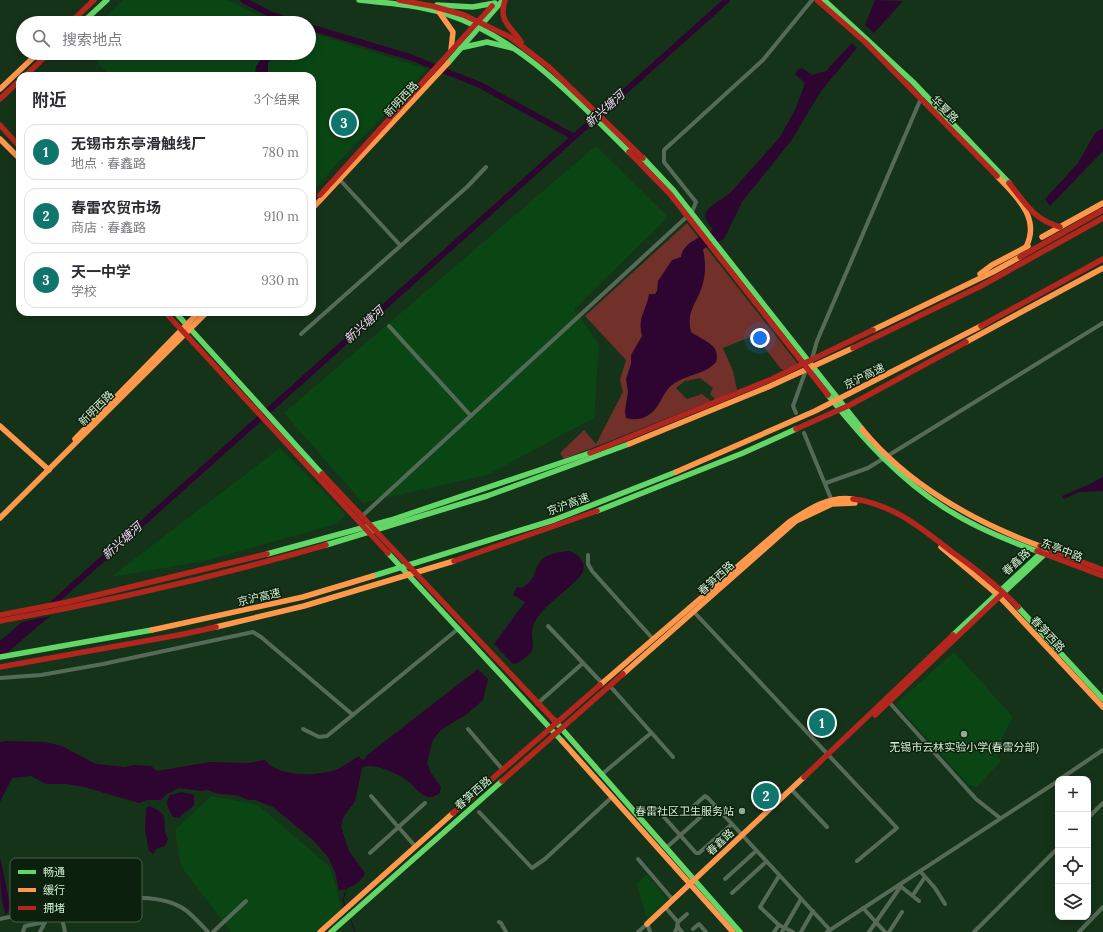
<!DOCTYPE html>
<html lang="zh">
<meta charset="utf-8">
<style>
:root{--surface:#fff;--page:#f7f7f7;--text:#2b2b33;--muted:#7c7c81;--line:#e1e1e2;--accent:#0f766e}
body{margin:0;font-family:Lora,"Noto Sans SC",serif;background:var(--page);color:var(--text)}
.controls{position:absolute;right:12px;bottom:12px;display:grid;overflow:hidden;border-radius:8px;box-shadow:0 2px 10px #0003}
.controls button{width:36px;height:36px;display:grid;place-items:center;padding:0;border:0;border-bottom:1px solid var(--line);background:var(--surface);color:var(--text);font:20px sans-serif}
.you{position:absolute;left:760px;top:338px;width:14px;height:14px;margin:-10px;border:3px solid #fff;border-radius:50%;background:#1a73e8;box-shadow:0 0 0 6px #1a73e833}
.badge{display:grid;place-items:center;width:26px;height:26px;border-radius:50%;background:var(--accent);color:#fff;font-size:13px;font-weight:700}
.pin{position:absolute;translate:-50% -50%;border:2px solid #fff;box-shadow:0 1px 4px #0006}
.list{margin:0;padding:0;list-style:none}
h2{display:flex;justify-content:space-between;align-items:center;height:52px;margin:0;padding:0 16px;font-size:17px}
h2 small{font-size:13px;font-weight:400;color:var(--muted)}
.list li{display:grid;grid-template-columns:26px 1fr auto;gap:12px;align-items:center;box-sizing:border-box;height:56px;margin:0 8px 8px;padding:0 8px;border:1px solid var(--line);border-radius:12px}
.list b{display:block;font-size:15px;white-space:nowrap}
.list p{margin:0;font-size:13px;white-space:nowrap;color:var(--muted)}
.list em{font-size:13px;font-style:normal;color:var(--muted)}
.icon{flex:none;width:22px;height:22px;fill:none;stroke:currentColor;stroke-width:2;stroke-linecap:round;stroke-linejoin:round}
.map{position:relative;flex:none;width:1103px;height:932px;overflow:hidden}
.search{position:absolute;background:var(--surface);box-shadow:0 2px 10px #0003;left:16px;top:16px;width:300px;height:44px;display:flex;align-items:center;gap:10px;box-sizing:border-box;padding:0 14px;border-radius:22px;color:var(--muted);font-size:15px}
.panel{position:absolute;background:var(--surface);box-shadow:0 2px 10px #0003;left:16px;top:72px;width:300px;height:244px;border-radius:12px}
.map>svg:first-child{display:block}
</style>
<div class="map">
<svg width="1103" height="932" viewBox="0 0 1103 932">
<rect width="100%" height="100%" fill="#153319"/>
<g fill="#0a4614">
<polygon points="123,0 227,0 275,23 99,23"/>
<polygon points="309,32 427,69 400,100 353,146 312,192 312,76 110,76 89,53 309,53"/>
<polygon points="596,146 666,215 664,221 574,309 599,345 594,418 487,475 363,503 284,413"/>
<polygon points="280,448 346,514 339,521 340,523 204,561 111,577"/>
<polygon points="954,652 1013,717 995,751 1001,761 976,787 969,785 896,704"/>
<polygon points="771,785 777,792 761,807 755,800"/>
<polygon points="211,796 258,805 330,867 342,909 315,932 231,932 181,866 175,830"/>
<polygon points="647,875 668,900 647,920 637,883"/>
</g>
<polygon fill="#71302a" points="687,223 798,364 784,370 781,369 755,335 723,348 733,371 737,390 716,400 710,394 713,388 700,378 685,381 676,388 687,399 702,394 711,401 564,459 560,453 584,430 596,444 623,392 620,380 626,360 585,316"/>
<g fill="#2d0530">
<polygon points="875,0 903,1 874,33 865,25"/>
<path d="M 852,43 L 857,48 L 821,91 L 791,141 L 742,202 L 724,239 L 703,249 C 705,259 706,269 704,278 C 701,300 685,308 691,332 C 703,341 721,344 716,362 C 705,375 686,374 672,385 C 661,394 661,408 647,416 C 640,420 634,420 626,418 L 625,411 L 628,392 L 626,379 L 631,364 L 631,355 L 642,336 C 637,317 646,312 649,294 L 655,294 L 657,291 L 658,281 L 672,260 L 681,257 C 683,242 702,237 713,230 C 711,226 707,223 706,219 C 701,208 725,199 732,191 L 780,137 L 796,108 L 805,83 L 795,74 L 797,70 L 802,68 L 812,75 L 826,71 Z"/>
<polygon points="265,53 275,53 268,63 268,76 255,76 256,66"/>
<polygon points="1103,128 1103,151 1050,206 1045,199 1078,163 1095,133"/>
<polygon points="1103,477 1103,491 1079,492 1064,499 1062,496 1086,486"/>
<path d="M 569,551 C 579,554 586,562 583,572 C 569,592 542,604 533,626 C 529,638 539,648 526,657 C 522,660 519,663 513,664 L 494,644 L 525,602 L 513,595 L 517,587 L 522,588 C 546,574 524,555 569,551 Z"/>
<polygon points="50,616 0,659 0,641 22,622"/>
<path d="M 478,669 L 488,679 L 483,700 L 467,714 L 441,730 L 433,740 L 427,762 L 431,773 L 441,787 L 440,793 C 435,796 431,799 426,796 C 419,794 414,786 409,782 C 401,775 371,761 362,768 L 355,801 L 343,818 L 341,827 L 349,851 L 365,873 C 362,882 348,890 339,890 L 335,872 L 328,857 L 313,840 L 273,807 L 255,800 L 249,800 L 235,795 L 219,794 L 207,790 L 200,791 L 179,788 L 167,794 L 161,800 L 148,800 L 139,803 L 84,787 L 67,784 L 46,784 L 31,776 L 12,778 L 0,802 L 0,742 L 6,741 L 45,742 L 62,746 L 96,764 L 125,767 L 134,765 L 151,766 L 157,771 L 210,762 L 249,763 L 265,760 C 279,778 316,776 335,770 C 343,767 352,760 359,756 L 361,759 L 365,760 L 366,756 Z"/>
<path d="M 182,792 L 194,795 L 194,805 C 189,811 184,811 179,818 L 173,817 C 169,810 164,803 170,795 Z"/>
<path d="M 149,806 C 174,815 159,824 168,839 L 165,846 L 156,849 L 153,854 L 149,851 L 145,829 L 146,808 Z"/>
<path d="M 0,857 L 11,909 L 6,914 C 0,905 0,871 0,857 Z"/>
</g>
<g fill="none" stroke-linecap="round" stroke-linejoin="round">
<g stroke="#2d0530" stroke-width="1">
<polyline points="345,906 343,900 346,890"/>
<polyline points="350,918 355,932"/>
</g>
<g stroke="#2d0530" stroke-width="6">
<polyline points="243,0 270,14 296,23"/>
<polyline points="309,27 410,57 480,85 574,137"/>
<polyline points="50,606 727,0"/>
</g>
<g stroke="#566b57" stroke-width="4">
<polyline points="340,180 400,245"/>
<polyline points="389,326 471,416"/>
<polyline points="301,334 467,187 486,167"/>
<polyline points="812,359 817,341 922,96"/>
<polyline points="796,413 793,406 806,370"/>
<polyline points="804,433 832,501"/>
<polyline points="826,483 868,468 1103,323"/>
<polyline points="361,517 692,212 696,202 664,162 664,150 763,60 812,0"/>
<polyline points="588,555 588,564 592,571 653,639"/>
<polyline points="693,611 897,828 857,861"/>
<polyline points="548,626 602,683"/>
<polyline points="0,678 41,675 103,664 253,632 261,637 353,715"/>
<polyline points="610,686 673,757"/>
<polyline points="889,702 976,799 1000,818"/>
<polyline points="537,704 583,663"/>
<polyline points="303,729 319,737 327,736 458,629"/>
<polyline points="468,729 503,770"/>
<polyline points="601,775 651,733"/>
<polyline points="1060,779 1103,750"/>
<polyline points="791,789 827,827"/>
<polyline points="371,796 415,846"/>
<polyline points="688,811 705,796 708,798 830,930"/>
<polyline points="479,812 532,868 545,859 612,797"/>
<polyline points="664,817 696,853 699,853 732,824"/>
<polyline points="1088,818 1103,803"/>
<polyline points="666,848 714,805"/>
<polyline points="370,853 425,803"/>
<polyline points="638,859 673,900"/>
<polyline points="920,871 935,888 945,904"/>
<polyline points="725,879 756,851"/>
<polyline points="732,893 766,862"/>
<polyline points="913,895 925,877"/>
<polyline points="665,907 678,922 677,926 682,932"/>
<polyline points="60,908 65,932"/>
<polyline points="863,908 885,932"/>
<path d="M 0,919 C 46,910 143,882 184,909 C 193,915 201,925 208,932"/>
<polyline points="499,922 501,923 506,932"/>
<polyline points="678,922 687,914"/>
<polyline points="647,923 650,932"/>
<polyline points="779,925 760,907 779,876"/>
<polyline points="693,929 699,924 706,932"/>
<polyline points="23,932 25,926 45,922"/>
<polyline points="40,932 45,922"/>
<polyline points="213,932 246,901"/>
<polyline points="638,932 647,924"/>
<polyline points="675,932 678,926"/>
<polyline points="774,932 779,925 793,932"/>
<polyline points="782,932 801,899"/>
<polyline points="801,932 813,911"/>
<polyline points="827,932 1058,781"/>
<polyline points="869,932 899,889 899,885 919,901"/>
<polyline points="889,932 902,912"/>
<polyline points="974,932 1058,848"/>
<polyline points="1079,932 1103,907"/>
</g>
<g stroke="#63d668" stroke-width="5.5">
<path d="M 359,0 C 388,3 418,5 446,14 C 520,38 575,99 629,152"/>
<polyline points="824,0 913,82 1009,183"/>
<polyline points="437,5 473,7 495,3"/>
<polyline points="82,23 107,0"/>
<polyline points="460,48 487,42 512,48"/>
<polyline points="448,63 503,0"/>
<polyline points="643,158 674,191 862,429"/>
<polyline points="175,312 322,474"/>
<path d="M 828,395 C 863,439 901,481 948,510 C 976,528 1006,540 1037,551"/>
<polyline points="597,511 743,453 796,429"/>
<polyline points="326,545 487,496 629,444"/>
<polyline points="388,553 562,741"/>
<polyline points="267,554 391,520 590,453"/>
<polyline points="373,576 554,520 676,472"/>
<polyline points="1002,594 1046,553"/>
<polyline points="1018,607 1103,699"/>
<polyline points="953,635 1042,552"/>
<polyline points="0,657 152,630"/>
<polyline points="554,720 740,932"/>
<polyline points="331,932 502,781"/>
</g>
<g stroke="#ff974d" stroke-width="5.5">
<polyline points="439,12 453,32 451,50"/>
<polyline points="0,89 38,53"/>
<polyline points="0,139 20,159"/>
<path d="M 997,176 C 1016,196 1041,218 1026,247"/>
<polyline points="312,209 448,63"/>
<polyline points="1042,237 1103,203"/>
<polyline points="980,274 992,265 1028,246"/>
<polyline points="873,330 993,272 1020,257"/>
<polyline points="966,342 1103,268"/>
<polyline points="0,426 49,470"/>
<path d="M 862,429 C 907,484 974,522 1040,546"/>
<polyline points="75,439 199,312"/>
<polyline points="629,444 768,387 853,348"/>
<polyline points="676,472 815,411 981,326"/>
<polyline points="0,518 207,312"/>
<polyline points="941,547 999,596 1103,707"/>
<polyline points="216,627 304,606 454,561"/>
<polyline points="152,630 303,597 373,576"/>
<polyline points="623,674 796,521 832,504 855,503"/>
<path d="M 600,685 L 789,522 C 809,509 828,496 853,499"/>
<polyline points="562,741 733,932"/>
<polyline points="647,924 804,777"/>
<polyline points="320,932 453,813"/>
</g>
<g stroke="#b3261e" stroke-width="5.5">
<polyline points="399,0 432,6 464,15 510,37 550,68 643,158"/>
<path d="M 505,0 C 498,22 511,26 521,42"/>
<polyline points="817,0 865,42 997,176"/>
<polyline points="70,23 94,0"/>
<polyline points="25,76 49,53"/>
<polyline points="0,99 20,80"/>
<polyline points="0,125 20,147"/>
<polyline points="629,152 670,194 828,395"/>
<path d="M 1009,183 C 1026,204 1033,219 1060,227"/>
<polyline points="320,195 492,6"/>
<polyline points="1020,257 1103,210"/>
<polyline points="165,312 388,553"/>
<polyline points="981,326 1103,259"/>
<polyline points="853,348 981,286 1103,218"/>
<polyline points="796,429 850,405 966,342"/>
<polyline points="590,453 772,379 873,330"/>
<polyline points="322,474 554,720"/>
<path d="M 853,499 C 893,504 921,528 952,552 C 976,569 998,586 1018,607"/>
<polyline points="1040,546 1103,570"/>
<polyline points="1037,551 1103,576"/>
<polyline points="454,561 597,511"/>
<polyline points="0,615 68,602 267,554"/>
<path d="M 0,621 C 110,601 219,576 326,545"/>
<polyline points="0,667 184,634 216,627"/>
<polyline points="875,715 1002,594"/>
<polyline points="804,777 953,635"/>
<polyline points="502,781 623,674"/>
<polyline points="453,813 600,685"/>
</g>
</g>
<g fill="#90ad92" stroke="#0c210d" stroke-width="1.5">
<circle cx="964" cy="734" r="4"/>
<circle cx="742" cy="811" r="4"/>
</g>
<g text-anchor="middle" stroke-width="3" stroke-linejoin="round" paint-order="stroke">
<g font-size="11" fill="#d3efd3" stroke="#0c210d">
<text transform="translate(401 99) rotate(-47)" y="4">新明西路</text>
<text transform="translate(945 109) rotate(45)" y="4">华夏路</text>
<text transform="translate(864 376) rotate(-26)" y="4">京沪高速</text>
<text transform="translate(96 408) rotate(-45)" y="4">新明西路</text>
<text transform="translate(568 504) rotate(-20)" y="4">京沪高速</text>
<text transform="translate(1062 550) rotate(21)" y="4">东亭中路</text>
<text transform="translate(1016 562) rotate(-42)" y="4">春鑫路</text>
<text transform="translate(716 578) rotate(-42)" y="4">春笋西路</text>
<text transform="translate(259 597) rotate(-13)" y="4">京沪高速</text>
<text transform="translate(1048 634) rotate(47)" y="4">春笋西路</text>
<text transform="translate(473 793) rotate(-41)" y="4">春笋西路</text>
<text transform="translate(720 842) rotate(-43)" y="4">春鑫路</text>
</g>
<g font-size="11" fill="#d3efd3" stroke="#0c210d">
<text x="964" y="751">无锡市云林实验小学(春雷分部)</text>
<text x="734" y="815" text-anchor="end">春雷社区卫生服务站</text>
</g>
<g font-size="12" font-style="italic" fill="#f8d4f9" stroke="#0c210d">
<text transform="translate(605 109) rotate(-42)" y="4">新兴塘河</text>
<text transform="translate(364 325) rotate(-42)" y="4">新兴塘河</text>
<text transform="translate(122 541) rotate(-42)" y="4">新兴塘河</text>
</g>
</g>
<rect x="10" y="858" width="132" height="64" rx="6" fill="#0c210d" stroke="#485f48" stroke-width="1"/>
<rect x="18" y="870" width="18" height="4" fill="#63d668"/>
<rect x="18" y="888" width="18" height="4" fill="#ff974d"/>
<rect x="18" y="906" width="18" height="4" fill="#b3261e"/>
<g font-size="11" fill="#d3efd3">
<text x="43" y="876">畅通</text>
<text x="43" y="894">缓行</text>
<text x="43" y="912">拥堵</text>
</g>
</svg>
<div class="controls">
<button>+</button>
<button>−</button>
<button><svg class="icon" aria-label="locate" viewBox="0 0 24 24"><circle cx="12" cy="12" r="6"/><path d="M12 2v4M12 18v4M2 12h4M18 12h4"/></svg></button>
<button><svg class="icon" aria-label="layers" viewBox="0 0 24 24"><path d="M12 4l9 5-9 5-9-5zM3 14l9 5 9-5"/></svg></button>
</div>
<div class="you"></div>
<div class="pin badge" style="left:822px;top:723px">1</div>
<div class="pin badge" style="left:766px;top:796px">2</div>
<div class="pin badge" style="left:344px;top:123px">3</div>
<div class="search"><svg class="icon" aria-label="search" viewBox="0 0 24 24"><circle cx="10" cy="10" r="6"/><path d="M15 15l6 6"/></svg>搜索地点</div>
<section class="panel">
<h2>附近<small>3个结果</small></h2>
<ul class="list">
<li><span class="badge">1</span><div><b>无锡市东亭滑触线厂</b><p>地点 · 春鑫路</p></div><em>780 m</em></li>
<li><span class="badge">2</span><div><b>春雷农贸市场</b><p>商店 · 春鑫路</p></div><em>910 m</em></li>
<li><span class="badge">3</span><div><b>天一中学</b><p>学校</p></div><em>930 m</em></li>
</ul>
</section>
</div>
